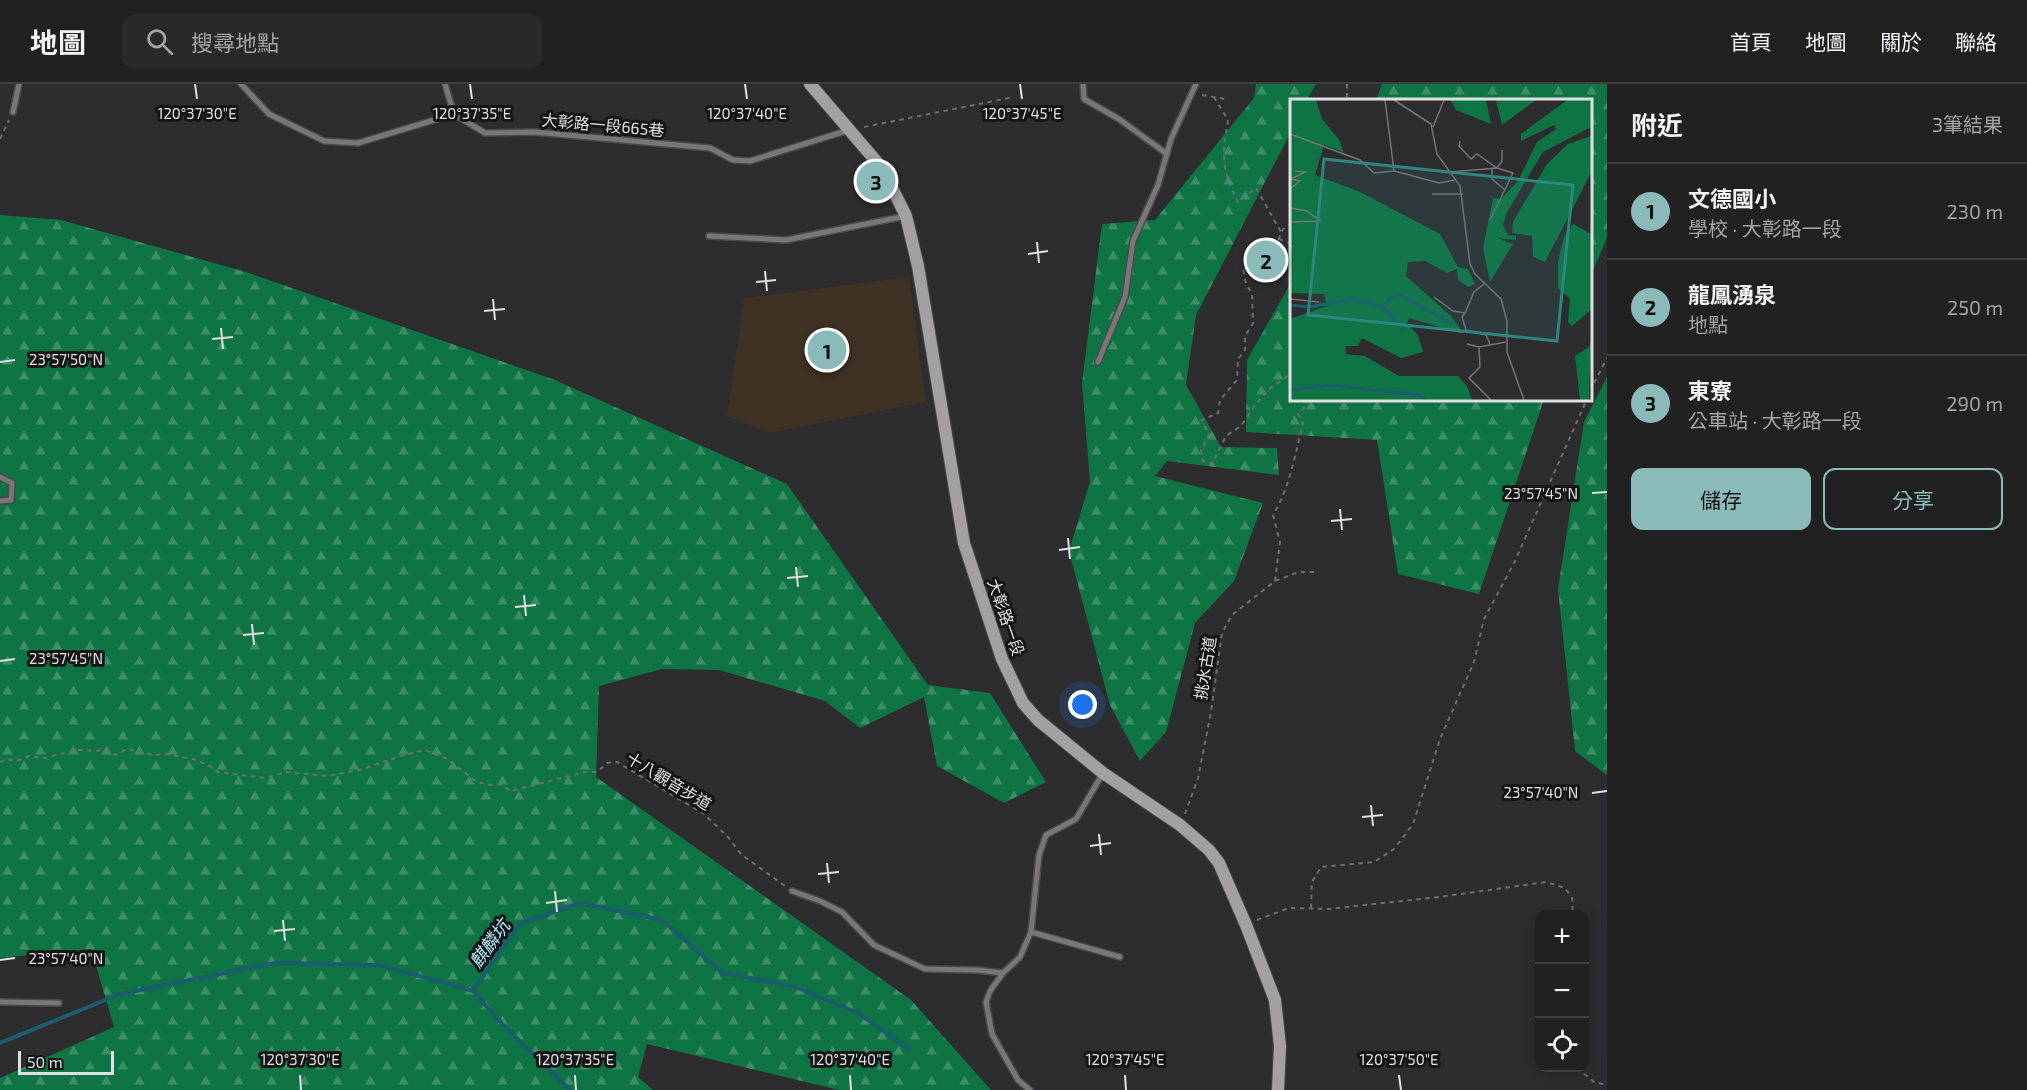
<!DOCTYPE html>
<html lang="zh-TW">
<meta charset="utf-8">
<style>
:root{--surface:#222122;--page:#2a292a;--text:#f1f3f6;--muted:#a2a3a5;--line:#3f3e40;--accent:#8bbbb9}
body{margin:0;font-family:"Exo 2","Noto Sans TC",sans-serif;background:var(--page);color:var(--text)}
.controls{position:absolute;right:18px;bottom:18px;display:grid;overflow:hidden;border-radius:12px;box-shadow:0 3px 15px #0003}
.controls button{width:54px;height:54px;display:grid;place-items:center;padding:0;border:0;border-bottom:2px solid var(--line);background:var(--surface);color:var(--text);font:30px sans-serif}
.scale{position:absolute;left:18px;bottom:15px;width:96px;box-sizing:border-box;padding-left:6px;border:3px solid #e0dfe1;border-top:0;font-size:16px;line-height:21px;white-space:nowrap;color:#e0dfe1;-webkit-text-stroke:4px #151416;paint-order:stroke}
.you{position:absolute;left:1083px;top:621px;width:21px;height:21px;margin:-15px;border:4px solid #fff;border-radius:50%;background:#1a73e8;box-shadow:0 0 0 9px #1a73e833}
.badge{display:grid;place-items:center;width:39px;height:39px;border-radius:50%;background:var(--accent);color:#111;font-size:20px;font-weight:700}
.pin{position:absolute;translate:-50% -50%;border:3px solid #fff;box-shadow:0 2px 6px #0006}
.list{margin:0;padding:0;list-style:none}
h2{display:flex;justify-content:space-between;align-items:center;height:78px;margin:0;padding:0 24px;font-size:26px}
h2 small{font-size:20px;font-weight:400;color:var(--muted)}
.list li{display:grid;grid-template-columns:39px 1fr auto;gap:18px;align-items:center;box-sizing:border-box;height:96px;padding:0 24px;border-top:2px solid var(--line)}
.list b{display:block;font-size:22px;white-space:nowrap}
.list p{margin:0;font-size:20px;white-space:nowrap;color:var(--muted)}
.list em{font-size:20px;font-style:normal;color:var(--muted)}
.actions{display:flex;gap:12px;padding:18px 24px}
.actions a{flex:1;padding:14px 0;border:2px solid var(--accent);border-radius:12px;text-align:center;font-size:21px;color:var(--accent)}
.actions .main{background:var(--accent);color:#111}
.icon{flex:none;width:33px;height:33px;fill:none;stroke:currentColor;stroke-width:2;stroke-linecap:round;stroke-linejoin:round}
.map{position:relative;flex:none;width:1607px;height:1006px;overflow:hidden}
header{display:flex;align-items:center;gap:36px;box-sizing:border-box;height:84px;padding:0 30px;background:var(--surface);border-bottom:2px solid var(--line)}
header strong{font-size:28px}
nav{display:flex;gap:33px;margin-inline-start:auto;font-size:21px}
.search{width:420px;height:54px;background:var(--page);display:flex;align-items:center;gap:15px;box-sizing:border-box;padding:0 21px;border-radius:12px;color:var(--muted);font-size:22px}
main{display:flex}
aside{flex:1;background:var(--surface)}
.map>svg:first-child{display:block}
</style>
<header>
<strong>地圖</strong>
<div class="search"><svg class="icon" aria-label="search" viewBox="0 0 24 24"><circle cx="10" cy="10" r="6"/><path d="M15 15l6 6"/></svg>搜尋地點</div>
<nav><a>首頁</a><a>地圖</a><a>關於</a><a>聯絡</a></nav>
</header>
<main>
<div class="map">
<svg width="1607" height="1006" viewBox="0 0 1607 1006">
<defs>
<pattern id="forest-firs" width="22" height="20" patternUnits="userSpaceOnUse" patternTransform="scale(1.5)"><rect width="22" height="20" fill="#0f7443"/><path d="M5 1l3.5 6h-7zM16 11l3.5 6h-7z" fill="#3d8e67"/></pattern>
</defs>
<rect width="100%" height="100%" fill="#2d2c2e"/>
<polygon fill="#3d3223" points="909,193 926,318 770,349 727,332 744,214"/>
<g fill="url(#forest-firs)">
<polygon points="1256,0 1316,0 1307,16 1292,16 1292,46 1196,231 1186,301 1221,363 1277,364 1279,391 1167,377 1155,392 1263,419 1234,497 1195,539 1166,648 1140,677 1110,621 1069,467 1090,398 1082,299 1102,140 1155,136 1254,14"/>
<polygon points="1382,0 1607,0 1607,154 1591,191 1590,16 1376,16"/>
<polygon points="0,131 61,136 246,188 555,296 787,400 928,601 990,609 1046,698 1004,719 937,682 924,613 860,644 825,617 719,586 662,585 599,602 596,693 911,916 991,1006 839,1006 647,960 638,993 653,1006 0,1006 0,994 114,943 91,865 0,874"/>
<polygon points="1292,197 1292,315 1544,315 1479,510 1398,490 1377,356 1246,348 1247,276"/>
<polygon points="1607,293 1607,691 1575,667 1558,505 1584,338"/>
</g>
<g fill="none" stroke-linecap="round" stroke-linejoin="round">
<g stroke="#1b5d6e" stroke-width="4">
<polyline points="473,907 505,943 570,1006"/>
<polyline points="0,959 120,910 275,879 380,881 473,907 519,840 580,819 662,836 723,889 793,902 858,929 909,965"/>
</g>
<g stroke="#4a494b" stroke-width="8">
<g id="lane">
<polyline points="241,0 269,30 324,57 358,59 454,30"/>
<polyline points="445,0 454,30 485,49 534,48 710,64 733,76 750,77 849,46"/>
<polyline points="1083,0 1084,15 1119,35 1167,70"/>
<polyline points="13,28 19,0"/>
<polyline points="709,152 786,156 906,132"/>
<polyline points="1098,278 1125,213 1133,157 1158,101 1171,55 1196,0"/>
<polyline points="0,393 12,399 11,416 0,417"/>
<polyline points="792,807 820,817 842,828 874,861 925,885 977,886 1003,889 1020,873 1031,848 1039,771 1046,751 1076,735 1103,689"/>
<polyline points="1031,848 1120,873"/>
<polyline points="1003,889 990,907 986,918 992,950 1018,996 1030,1006"/>
<polyline points="0,918 59,919"/>
</g>
</g>
<g stroke="#4a494b" stroke-width="14">
<polyline id="secondary" points="810,0 882,84 906,132 918,182 964,459 1002,575 1023,619 1038,636 1103,689 1180,741 1209,766 1219,779 1246,841 1275,916 1280,962 1278,1006"/>
</g>
<g stroke="#6e6d6f" stroke-width="2" stroke-dasharray="4.5 4.5" stroke-linecap="butt">
<polyline points="1347,0 1347,16"/>
<polyline points="1202,11 1226,15"/>
<path d="M 1214,13 L 1228,36 C 1222,72 1221,84 1238,118 L 1256,104 L 1281,148"/>
<polyline points="864,43 1014,13"/>
<polyline points="0,55 9,36"/>
<polyline points="1292,139 1283,145 1274,166 1251,176 1243,184 1246,200 1252,210 1253,239 1245,252 1245,266 1238,275 1237,296 1220,316 1218,329 1202,336 1209,351 1201,366 1203,377 1212,380 1226,352 1241,342 1255,321 1269,305 1292,289"/>
<polyline points="1279,155 1292,160"/>
<polyline points="1590,307 1607,274"/>
<path d="M 1275,497 L 1280,458 L 1273,431 C 1290,403 1295,371 1303,339 L 1298,330 L 1307,321 L 1307,315"/>
<polyline points="0,678 6,675 17,677 29,672 45,674 76,666 106,667 116,671 127,665 154,671 165,670 193,675 210,682 218,688 265,694 287,688 328,692 363,685 397,673 425,666 447,675 477,698 491,701 499,700 511,707 585,688 597,688 607,679 617,678 704,730 727,752 742,771 785,802"/>
<polyline points="1185,730 1198,694 1211,628 1222,549 1232,531 1275,497 1299,488 1318,488"/>
<polyline points="1311,824 1312,798 1321,783 1374,778 1394,765 1413,740 1440,655 1474,578 1484,535 1515,477 1587,315"/>
<polyline points="1257,836 1289,824 1328,825 1439,813 1546,798 1565,804 1572,814 1573,830"/>
<polyline points="1577,984 1594,998 1607,1001"/>
</g>
<use href="#lane" stroke="#787677" stroke-width="5"/>
<use href="#secondary" stroke="#a2a0a2" stroke-width="12"/>
</g>
<path fill="none" stroke="#e0dfe1" stroke-width="2" d="M 195,0 L 197,15M 470,0 L 472,15M 745,0 L 747,15M 1020,0 L 1022,15M 1037,158 L 1039,179M 1028,170 L 1048,167M 765,187 L 767,207M 756,198 L 776,196M 493,215 L 495,236M 484,227 L 505,225M 221,244 L 223,265M 212,255 L 233,253M 0,278 L 15,276M 1592,409 L 1607,408M 1340,425 L 1342,446M 1331,437 L 1352,435M 1068,454 L 1070,475M 1059,466 L 1080,463M 796,483 L 798,503M 787,494 L 808,492M 524,511 L 526,532M 515,523 L 536,521M 252,540 L 254,561M 243,551 L 264,549M 0,577 L 15,575M 1592,709 L 1607,707M 1371,721 L 1373,742M 1362,733 L 1383,731M 1099,750 L 1101,771M 1090,762 L 1111,759M 827,779 L 829,799M 818,790 L 839,788M 555,807 L 557,828M 546,819 L 567,816M 283,836 L 285,857M 274,847 L 295,845M 0,876 L 15,874M 300,991 L 301,1006M 575,991 L 576,1006M 850,991 L 851,1006M 1125,991 L 1126,1006M 1399,991 L 1401,1006"/>
<g text-anchor="middle" stroke-width="6" stroke-linejoin="round" paint-order="stroke">
<g font-size="16" fill="#e0dfe1" stroke="#151416">
<text transform="translate(603 41) rotate(5)" y="6">大彰路一段665巷</text>
<text transform="translate(1006 533) rotate(71)" y="6">大彰路一段</text>
<text transform="translate(1205 584) rotate(-81)" y="6">挑水古道</text>
<text transform="translate(669 697) rotate(31)" y="6">十八觀音步道</text>
</g>
<g font-size="18" font-style="italic" fill="#b6ebfc" stroke="#151416">
<text transform="translate(490 860) rotate(-54)" y="6">麒麟坑</text>
</g>
</g>
<g transform="translate(1290 15)">
<rect width="302" height="302" fill="#2d2c2e"/>
<path d="M 0,1 L 26,1 L 32,20 L 50,42 L 53,53 L 34,46 L 25,76 L 70,93 L 150,135 L 168,168 L 178,170 L 185,185 L 178,188 L 168,181 L 167,170 L 157,174 L 136,162 L 118,163 L 116,177 L 161,217 L 174,235 L 119,219 L 117,224 L 128,236 L 133,253 L 111,259 L 72,239 L 68,247 L 55,247 L 56,255 L 75,257 L 109,277 L 168,277 L 177,287 L 182,301 L 0,301 L 0,220 L 37,207 L 34,195 L 0,194 ZM 160,1 L 196,1 L 201,25 L 166,11 ZM 206,1 L 246,1 L 212,26 ZM 277,1 L 301,1 L 301,28 L 253,53 L 216,115 L 213,126 L 218,136 L 226,137 L 226,141 L 207,139 L 223,145 L 200,183 L 193,149 L 203,99 L 211,100 L 228,82 L 247,43 L 266,30 L 264,26 L 231,42 L 231,35 ZM 301,37 L 301,74 L 255,163 L 243,158 L 242,137 L 222,134 L 223,123 L 257,65 L 278,45 ZM 283,125 L 301,135 L 302,210 L 282,227 L 278,223 L 280,200 L 268,189 L 268,163 L 274,138 ZM 301,242 L 299,301 L 290,301 L 285,257 L 299,248 Z" fill="#0f7443"/>
<path fill="none" stroke="#1b5d6e" stroke-width="3" d="M 0,206 L 19,208 L 63,200 L 93,208 L 101,198 L 111,196 L 160,224M 93,208 L 114,232M 0,291 L 39,286 L 130,296 L 135,301"/>
<path fill="none" stroke="#757476" stroke-width="1.5" d="M 95,1 L 104,72 L 149,84 L 165,81M 104,1 L 141,25 L 147,55 L 170,87 L 180,165 L 185,175 L 211,200 L 217,222 L 217,253 L 234,301M 143,28 L 154,1M 0,35 L 70,61 L 84,74 L 104,72M 170,42 L 169,47 L 181,60 L 187,55 L 207,69 L 212,62 L 212,51M 202,70 L 202,80 L 214,90M 160,73 L 207,69 L 223,74 L 200,121M 0,90 L 10,82 L 1,80 L 15,73 L 5,72M 142,95 L 173,95M 0,109 L 17,112 L 30,122 L 0,123M 144,198 L 163,212 L 175,214 L 184,193 L 194,185M 0,200 L 29,203M 175,214 L 172,218 L 176,231 L 196,236 L 200,245M 177,245 L 189,248 L 216,243M 189,248 L 190,268 L 179,279 L 201,301"/>
<path fill="#2e867f" fill-opacity="0.15" stroke="#2e867f" stroke-width="3" d="M 34,60 L 283,86 L 267,242 L 18,216 Z"/>
<rect width="302" height="302" fill="none" stroke="#e0dfe1" stroke-width="3"/>
</g>
<g font-size="15" text-anchor="middle" fill="#e0dfe1" stroke="#151416" stroke-width="6" stroke-linejoin="round" paint-order="stroke">
<text x="197" y="35">120°37'30"E</text>
<text x="472" y="35">120°37'35"E</text>
<text x="747" y="35">120°37'40"E</text>
<text x="1022" y="35">120°37'45"E</text>
<text x="66" y="281">23°57'50"N</text>
<text x="1541" y="415">23°57'45"N</text>
<text x="66" y="580">23°57'45"N</text>
<text x="1541" y="714">23°57'40"N</text>
<text x="66" y="880">23°57'40"N</text>
<text x="300" y="981">120°37'30"E</text>
<text x="575" y="981">120°37'35"E</text>
<text x="850" y="981">120°37'40"E</text>
<text x="1125" y="981">120°37'45"E</text>
<text x="1399" y="981">120°37'50"E</text>
</g>
</svg>
<div class="controls">
<button>+</button>
<button>−</button>
<button><svg class="icon" aria-label="locate" viewBox="0 0 24 24"><circle cx="12" cy="12" r="6"/><path d="M12 2v4M12 18v4M2 12h4M18 12h4"/></svg></button>
</div>
<div class="scale">50 m</div>
<div class="you"></div>
<div class="pin badge" style="left:827px;top:266px">1</div>
<div class="pin badge" style="left:1266px;top:176px">2</div>
<div class="pin badge" style="left:876px;top:97px">3</div>
</div>
<aside>
<h2>附近<small>3筆結果</small></h2>
<ul class="list">
<li><span class="badge">1</span><div><b>文德國小</b><p>學校 · 大彰路一段</p></div><em>230 m</em></li>
<li><span class="badge">2</span><div><b>龍鳳湧泉</b><p>地點</p></div><em>250 m</em></li>
<li><span class="badge">3</span><div><b>東寮</b><p>公車站 · 大彰路一段</p></div><em>290 m</em></li>
</ul>
<div class="actions"><a class="main">儲存</a><a>分享</a></div>
</aside>
</main>
